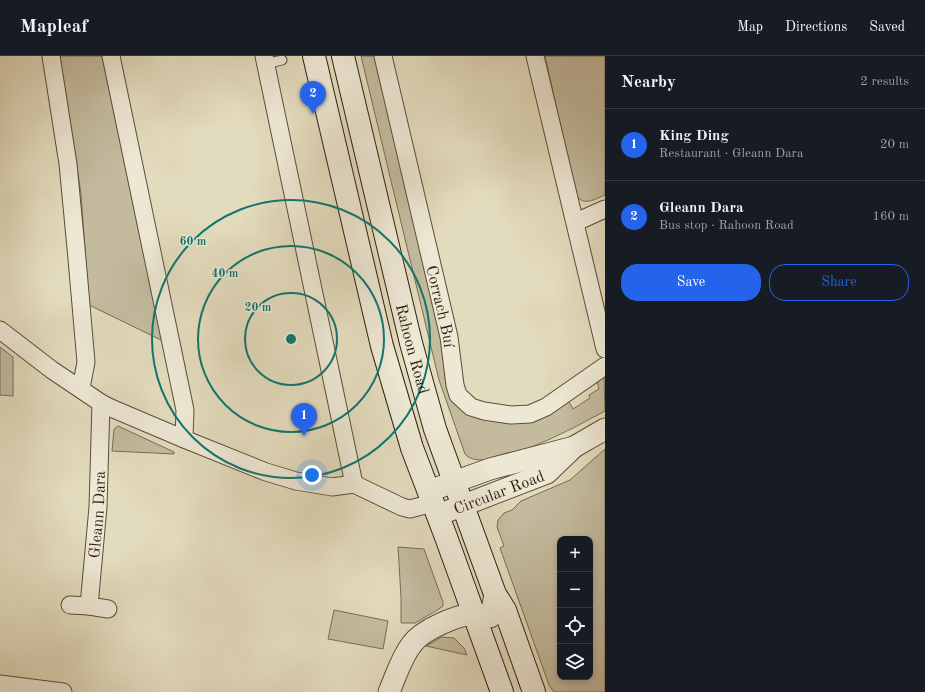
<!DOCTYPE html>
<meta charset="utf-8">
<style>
:root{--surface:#171b24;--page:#242831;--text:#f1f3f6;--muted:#9ea1a6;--line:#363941;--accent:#2563eb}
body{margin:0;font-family:"Old Standard TT",serif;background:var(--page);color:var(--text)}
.controls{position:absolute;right:12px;bottom:12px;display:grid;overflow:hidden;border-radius:8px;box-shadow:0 2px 6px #0003}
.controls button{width:36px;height:36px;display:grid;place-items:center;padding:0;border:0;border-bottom:1px solid var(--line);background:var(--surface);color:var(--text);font:20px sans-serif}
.you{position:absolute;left:312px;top:419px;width:14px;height:14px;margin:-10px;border:3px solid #fff;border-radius:50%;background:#1a73e8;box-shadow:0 0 0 6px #1a73e833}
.badge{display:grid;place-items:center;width:26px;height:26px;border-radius:50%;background:var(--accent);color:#fff;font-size:13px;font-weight:700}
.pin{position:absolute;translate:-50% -33px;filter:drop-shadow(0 1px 2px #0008)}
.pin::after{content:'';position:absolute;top:21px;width:14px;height:12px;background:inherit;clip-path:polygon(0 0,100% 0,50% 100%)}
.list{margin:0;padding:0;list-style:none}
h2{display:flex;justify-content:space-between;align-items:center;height:52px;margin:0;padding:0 16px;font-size:17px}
h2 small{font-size:13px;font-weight:400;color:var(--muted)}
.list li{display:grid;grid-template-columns:26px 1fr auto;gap:12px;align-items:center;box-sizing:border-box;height:72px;padding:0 16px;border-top:1px solid var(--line)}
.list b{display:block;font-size:15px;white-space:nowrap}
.list p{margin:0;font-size:13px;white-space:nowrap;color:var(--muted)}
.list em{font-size:13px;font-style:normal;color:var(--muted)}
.actions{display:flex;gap:8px;padding:12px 16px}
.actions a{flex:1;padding:9px 0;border:1px solid var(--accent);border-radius:16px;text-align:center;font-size:14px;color:var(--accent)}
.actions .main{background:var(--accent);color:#fff}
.icon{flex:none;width:22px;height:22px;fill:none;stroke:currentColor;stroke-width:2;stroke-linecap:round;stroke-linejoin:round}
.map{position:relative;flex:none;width:605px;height:636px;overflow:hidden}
header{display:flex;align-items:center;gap:24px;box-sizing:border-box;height:56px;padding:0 20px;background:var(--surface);border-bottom:1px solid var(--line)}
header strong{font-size:19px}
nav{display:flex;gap:22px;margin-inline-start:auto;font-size:14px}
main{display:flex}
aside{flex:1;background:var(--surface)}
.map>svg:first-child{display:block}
</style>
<header>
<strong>Mapleaf</strong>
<nav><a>Map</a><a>Directions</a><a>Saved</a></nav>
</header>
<main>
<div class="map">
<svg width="605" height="636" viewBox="0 0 605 636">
<rect width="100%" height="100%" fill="#e3dbbd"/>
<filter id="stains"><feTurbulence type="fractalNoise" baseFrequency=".005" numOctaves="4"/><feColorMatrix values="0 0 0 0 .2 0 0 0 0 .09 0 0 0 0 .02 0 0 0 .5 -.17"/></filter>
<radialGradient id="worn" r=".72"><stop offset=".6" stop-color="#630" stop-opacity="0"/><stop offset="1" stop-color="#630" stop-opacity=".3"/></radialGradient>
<g fill="#c4bb9f" stroke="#796c56" fill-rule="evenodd">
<polygon points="60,0 102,0 163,285 89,249 81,138"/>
<path d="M 361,0 L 375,0 L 442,288 L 446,329 L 451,340 L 484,362 L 568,344 L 573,353 L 590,342 L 589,339 L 599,333 L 597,325 L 601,321 L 604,321 L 605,355 C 583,367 484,422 465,398 L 439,324 Z"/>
<path d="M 545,0 L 605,0 L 605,139 C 595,143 584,151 576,139 Z"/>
<polygon points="0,291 13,301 13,340 0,339"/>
<polygon points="118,370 174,396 174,398 112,395 114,373"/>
<path d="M 605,393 L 605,636 L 554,636 L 549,629 L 500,492 L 504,490 L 497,471 L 498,464 L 504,457 L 512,454 L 521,445 L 570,424 ZM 560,483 L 590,483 L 590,621 L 560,621 Z"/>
<polygon points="398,491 424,493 443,546 443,550 439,553 415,567 401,567 401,541"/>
<polygon points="334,554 388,565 383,593 328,583"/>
<polygon points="442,581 454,582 464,592 467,599 426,590"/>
</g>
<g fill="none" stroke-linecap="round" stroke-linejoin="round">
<g stroke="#5b4d3a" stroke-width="11">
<polyline id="service" points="265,8 282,4"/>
</g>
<g stroke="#5b4d3a" stroke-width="19">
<g id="minor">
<polyline points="51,0 68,108 76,192 86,306 81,332"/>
<polyline points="111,0 185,354 184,383"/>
<polyline points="264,0 354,428"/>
<path id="s1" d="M 383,0 L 449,281 L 455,329 L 458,339 L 471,351 L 484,355 L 511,359 L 530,358 L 546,351 L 605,310"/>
<polyline points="535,0 605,293"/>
<polyline points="576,166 605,153"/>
<polyline points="0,274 52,314 101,347 111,352 184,383 266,416 296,425 332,431 354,428 402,451 410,453 433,447"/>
<path id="s2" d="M 70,549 L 89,550 L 98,451 L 101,347"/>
<polyline points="89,550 108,553"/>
<polyline points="0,628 63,636"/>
</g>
</g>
<g stroke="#5b4d3a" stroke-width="23">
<g id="tertiary">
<polyline points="429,435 490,413 574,391"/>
<path id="s3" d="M 438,459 L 547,417 L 574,391 L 605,373"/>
<path d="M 389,636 C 396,620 401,602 412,588 C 422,574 455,560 472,558 C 477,557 485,560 490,561 L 494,558 L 493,549 L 495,538"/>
</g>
</g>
<g stroke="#2e1e0e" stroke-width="24">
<g id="secondary">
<polyline points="314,0 382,290 412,392 446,481 502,636"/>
<path id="s4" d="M 343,0 L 411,287 L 435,373 L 495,538 L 505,554 L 534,636"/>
</g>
</g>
<use href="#service" stroke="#ede8d4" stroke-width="9"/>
<use href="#minor" stroke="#ede8d4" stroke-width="17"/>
<use href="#tertiary" stroke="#ede8d4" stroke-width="21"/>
<use href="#secondary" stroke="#ede8d4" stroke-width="22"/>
</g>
<g fill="none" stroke="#0f766e" stroke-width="2">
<circle cx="291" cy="283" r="46"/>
<circle cx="291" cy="283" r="93"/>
<circle cx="291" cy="283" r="139"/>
</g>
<g text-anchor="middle" stroke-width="3" stroke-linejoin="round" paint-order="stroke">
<g font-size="16" fill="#2e1e0e" stroke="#ede8d4">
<text dy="6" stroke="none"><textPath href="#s1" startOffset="257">Corrach Buí</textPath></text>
<text dy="6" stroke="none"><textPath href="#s4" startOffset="301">Rahoon Road</textPath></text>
<text dy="6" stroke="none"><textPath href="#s3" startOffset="65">Circular Road</textPath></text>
<text dy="6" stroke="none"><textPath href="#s2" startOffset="111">Gleann Dara</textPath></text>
</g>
</g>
<circle cx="291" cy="283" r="6" fill="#0f766e" stroke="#ede8d4" stroke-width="2"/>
<g font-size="12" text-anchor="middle" font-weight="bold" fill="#0f766e" stroke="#ede8d4" stroke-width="3" stroke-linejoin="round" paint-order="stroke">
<text x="193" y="189">60 m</text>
<text x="225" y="221">40 m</text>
<text x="258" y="255">20 m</text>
</g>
<rect width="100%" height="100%" filter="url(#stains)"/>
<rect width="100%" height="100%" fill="url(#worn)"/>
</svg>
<div class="controls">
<button>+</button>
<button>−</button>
<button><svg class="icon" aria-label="locate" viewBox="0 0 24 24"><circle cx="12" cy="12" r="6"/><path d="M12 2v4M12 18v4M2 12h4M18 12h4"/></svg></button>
<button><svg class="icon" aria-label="layers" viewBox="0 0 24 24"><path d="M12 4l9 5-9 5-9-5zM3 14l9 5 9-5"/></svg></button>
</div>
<div class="you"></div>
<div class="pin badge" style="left:304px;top:380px">1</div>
<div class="pin badge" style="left:313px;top:58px">2</div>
</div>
<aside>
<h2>Nearby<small>2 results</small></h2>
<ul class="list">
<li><span class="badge">1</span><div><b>King Ding</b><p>Restaurant · Gleann Dara</p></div><em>20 m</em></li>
<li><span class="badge">2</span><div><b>Gleann Dara</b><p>Bus stop · Rahoon Road</p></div><em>160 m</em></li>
</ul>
<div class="actions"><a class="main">Save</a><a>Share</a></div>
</aside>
</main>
